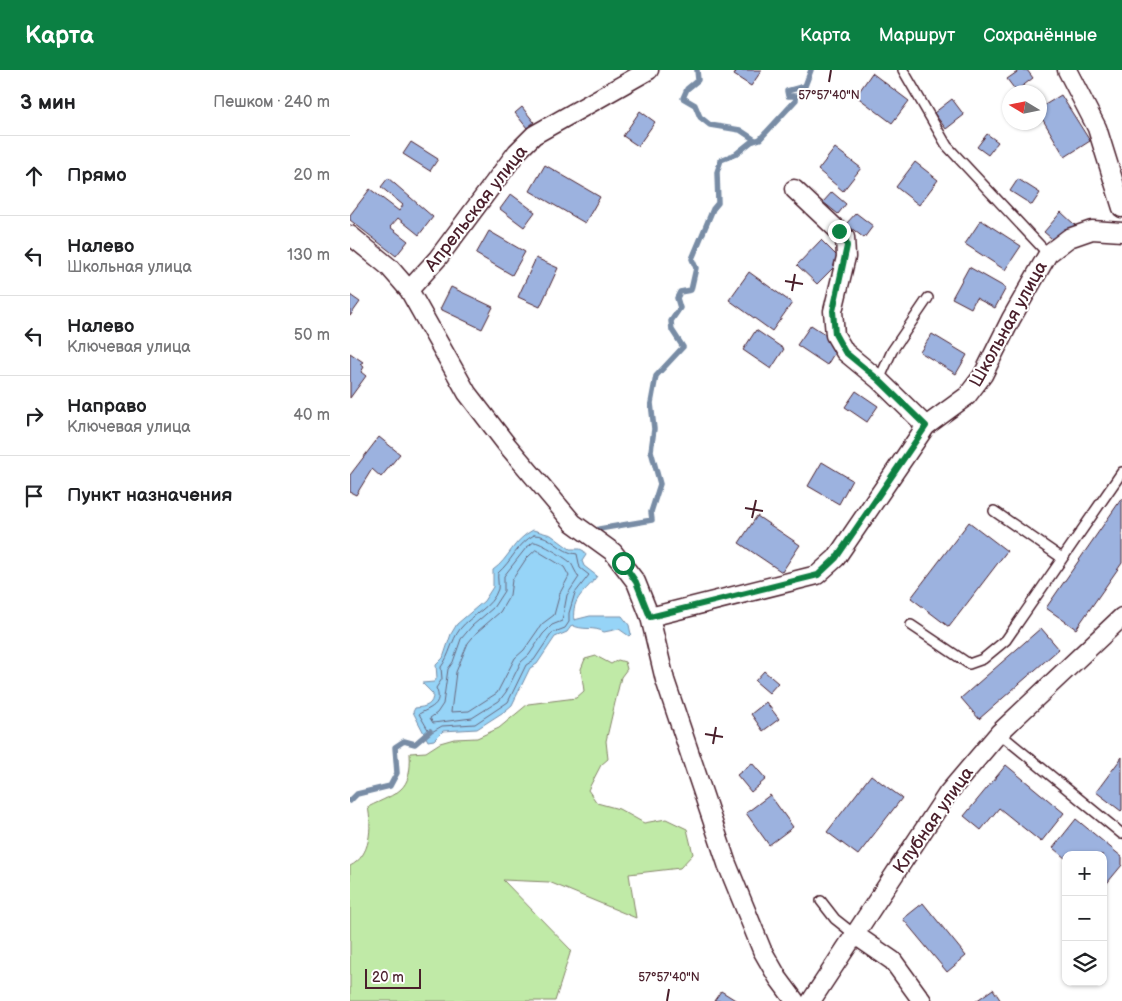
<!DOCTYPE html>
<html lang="ru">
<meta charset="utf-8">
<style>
:root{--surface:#fff;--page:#f6f6f6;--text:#202124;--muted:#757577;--line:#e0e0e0;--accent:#0b8043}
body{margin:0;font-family:"Balsamiq Sans",sans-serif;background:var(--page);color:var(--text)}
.controls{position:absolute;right:15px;bottom:15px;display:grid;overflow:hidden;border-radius:10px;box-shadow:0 1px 4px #0004}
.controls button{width:45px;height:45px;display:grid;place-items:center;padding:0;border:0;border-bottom:1px solid var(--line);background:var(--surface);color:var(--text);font:25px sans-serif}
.compass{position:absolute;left:652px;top:15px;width:45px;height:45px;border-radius:50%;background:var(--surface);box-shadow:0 1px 4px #0004;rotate:280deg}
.scale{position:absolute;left:15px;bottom:12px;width:56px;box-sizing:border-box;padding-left:5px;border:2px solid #4a1f2b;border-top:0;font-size:14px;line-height:18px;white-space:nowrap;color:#4a1f2b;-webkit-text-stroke:4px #fff;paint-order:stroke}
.stop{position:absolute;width:15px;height:15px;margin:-11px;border:4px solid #0b8043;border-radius:50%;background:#fff}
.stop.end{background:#0b8043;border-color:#fff;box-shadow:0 1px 5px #0008}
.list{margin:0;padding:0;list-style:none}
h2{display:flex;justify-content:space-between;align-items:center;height:65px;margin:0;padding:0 20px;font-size:21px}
h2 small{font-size:16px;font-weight:400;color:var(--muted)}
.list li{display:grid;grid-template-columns:32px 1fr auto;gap:15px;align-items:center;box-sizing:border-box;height:80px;padding:0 20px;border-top:1px solid var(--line)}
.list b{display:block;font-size:19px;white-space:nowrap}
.list p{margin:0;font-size:16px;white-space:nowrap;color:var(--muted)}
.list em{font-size:16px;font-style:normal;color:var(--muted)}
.icon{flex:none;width:28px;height:28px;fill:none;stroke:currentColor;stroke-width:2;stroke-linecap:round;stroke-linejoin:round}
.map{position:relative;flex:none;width:772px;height:931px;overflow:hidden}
header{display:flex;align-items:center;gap:30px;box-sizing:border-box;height:70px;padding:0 25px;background:var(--accent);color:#fff}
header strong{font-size:24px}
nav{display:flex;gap:28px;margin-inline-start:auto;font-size:18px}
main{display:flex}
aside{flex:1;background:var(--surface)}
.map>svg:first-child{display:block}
</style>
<header>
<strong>Карта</strong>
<nav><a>Карта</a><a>Маршрут</a><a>Сохранённые</a></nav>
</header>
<main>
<aside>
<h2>3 мин<small>Пешком · 240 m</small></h2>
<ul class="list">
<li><svg class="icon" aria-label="ahead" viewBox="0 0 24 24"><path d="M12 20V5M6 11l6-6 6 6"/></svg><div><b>Прямо</b></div><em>20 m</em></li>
<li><svg class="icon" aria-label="left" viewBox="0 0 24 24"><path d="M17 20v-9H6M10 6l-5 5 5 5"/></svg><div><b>Налево</b><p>Школьная улица</p></div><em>130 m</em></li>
<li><svg class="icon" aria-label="left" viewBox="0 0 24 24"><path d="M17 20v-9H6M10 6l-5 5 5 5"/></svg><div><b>Налево</b><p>Ключевая улица</p></div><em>50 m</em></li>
<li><svg class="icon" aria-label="right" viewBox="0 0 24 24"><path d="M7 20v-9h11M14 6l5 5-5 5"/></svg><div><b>Направо</b><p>Ключевая улица</p></div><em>40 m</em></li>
<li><svg class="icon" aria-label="arrive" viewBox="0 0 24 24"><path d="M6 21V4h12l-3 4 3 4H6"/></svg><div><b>Пункт назначения</b></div></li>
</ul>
</aside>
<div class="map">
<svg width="772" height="931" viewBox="0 0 772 931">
<rect width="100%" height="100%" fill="#fff"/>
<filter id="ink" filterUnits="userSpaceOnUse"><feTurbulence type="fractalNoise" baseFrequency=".02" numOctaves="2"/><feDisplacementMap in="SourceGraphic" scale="10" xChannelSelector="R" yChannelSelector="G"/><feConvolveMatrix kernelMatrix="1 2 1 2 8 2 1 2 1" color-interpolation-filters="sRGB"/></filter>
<g filter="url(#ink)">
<path fill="#c0eaa7" stroke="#858469" d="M 246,586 L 261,594 L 268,590 L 275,592 L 277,599 L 271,607 L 256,671 L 258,689 L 251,695 L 238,720 L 247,733 L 269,739 L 294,753 L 316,749 L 337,759 L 343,784 L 330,798 L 279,804 L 286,848 L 199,812 L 153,810 L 221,880 L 205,931 L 0,931 L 0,796 C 21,786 22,757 18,737 C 48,722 62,722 60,683 L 76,682 L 90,673 L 104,669 L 127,668 L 149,658 L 178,634 L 226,628 L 234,621 L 231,599 L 235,589 Z"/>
<path fill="#96d4f7" stroke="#788ca5" d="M 183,460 L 201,465 L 220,479 L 230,479 L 234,481 L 236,485 L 232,491 L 234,496 L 247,506 C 237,521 221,527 224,550 L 240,546 L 272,546 L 279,555 L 281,564 L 279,566 L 269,559 L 254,562 C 244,556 232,561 222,555 L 217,562 L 205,567 L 187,594 L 180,598 L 162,635 L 155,641 L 127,659 L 93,661 L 84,670 L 78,671 L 63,642 L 65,638 C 76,637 83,635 83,624 L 72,613 L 84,612 L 87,608 L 86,595 L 93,588 L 101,564 L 107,554 L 134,531 L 143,517 L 143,500 C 160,488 162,471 183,460 Z"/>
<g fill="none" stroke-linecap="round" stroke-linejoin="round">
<g stroke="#68677d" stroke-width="1">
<path d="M 184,465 C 201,464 210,483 227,484 L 230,498 L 239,505 L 225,523 L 219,543 L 219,552 L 215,558 L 202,563 L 184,590 L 176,595 L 158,632 L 125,654 L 92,656 L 80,663 L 69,644 C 79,638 94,635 86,618 L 92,609 L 91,597 C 100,585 101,571 110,559 C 121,545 142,538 148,519 C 149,514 147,508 148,503 C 162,491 167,474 184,465 Z"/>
<path d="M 184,472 C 189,471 219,490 221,493 C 224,498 225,502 229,507 L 217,525 L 212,551 L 202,555 L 193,564 L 179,585 L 171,592 L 156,622 L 149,631 L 122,648 L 83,653 L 80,648 L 87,643 L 93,634 L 98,599 L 103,592 L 111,569 L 122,556 L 143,538 L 154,521 L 154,506 L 176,478 Z"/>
<polygon points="186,480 214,497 219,506 210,523 204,545 192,554 174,580 165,588 147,623 119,641 101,642 106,602 118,573 127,562 150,542 160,525 162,510 176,489"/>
</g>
<g stroke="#788ca5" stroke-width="5.5">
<polyline points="347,0 348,10 337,19 333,28 345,35 350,47 360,55 390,60 405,70"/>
<polyline points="249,459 302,450 301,442 310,414 301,381 304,359 301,333 306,306 333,277 322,260 321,251 330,238 327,228 330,222 341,220 346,198 342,189 363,139 368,133 367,102 371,90 386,84 401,72 410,69 446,30 446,26 438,26 437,21 455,16 461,0"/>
<polyline points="0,731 7,724 40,716 47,703 45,677 54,671 65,674 80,661"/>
</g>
</g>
<g fill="#9cb2df" stroke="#4a1f2b">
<polygon points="387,0 412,0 401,16 384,5"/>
<polygon points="670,0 677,0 683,8 666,21 657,9"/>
<polygon points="522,3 559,31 542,53 506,26"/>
<polygon points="711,25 740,71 715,87 690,45 690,38"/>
<polygon points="602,29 614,45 596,59 584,43"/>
<polygon points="172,37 184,52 177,58 165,43"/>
<polygon points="290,41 305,52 288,76 273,66"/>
<polygon points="637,64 648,72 638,85 627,77"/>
<polygon points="61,72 88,89 80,101 53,84"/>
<polygon points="485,78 511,98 493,121 468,100"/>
<polygon points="565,92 588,110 569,135 546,117"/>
<polygon points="195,95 250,127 235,153 180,121"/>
<polygon points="38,108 83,147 69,165 48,148 40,157 58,171 46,186 0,150 0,145 20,119 49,141 53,135 31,117"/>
<polygon points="668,109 690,123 682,135 660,121"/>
<polygon points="482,122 496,134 488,144 473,132"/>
<polygon points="161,124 185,142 174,157 150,139"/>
<polygon points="711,142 725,155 708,174 694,162"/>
<polygon points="506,143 523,156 514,168 496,154"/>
<polygon points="631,150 671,176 655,200 615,174"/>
<polygon points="139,161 175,182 162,205 126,184"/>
<polygon points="471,170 491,190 467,214 447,195"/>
<polygon points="186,188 208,198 190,237 168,227"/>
<polygon points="619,197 656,218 645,238 626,228 621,238 602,228"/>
<polygon points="399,202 442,233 422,261 379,230"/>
<polygon points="101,217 143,237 132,259 90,239"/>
<polygon points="0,225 10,232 0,246"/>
<polygon points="461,255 490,274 477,295 447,275"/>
<polygon points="406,260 434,279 421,299 393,280"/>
<polygon points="582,264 617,285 606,304 570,282"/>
<polygon points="0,283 13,292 10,294 14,297 11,302 16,306 0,328"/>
<polygon points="506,321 528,336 517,352 495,337"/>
<polygon points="29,367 50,384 31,407 22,399 6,425 0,422 0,405"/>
<polygon points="472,392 502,410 489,434 458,416"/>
<polygon points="772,428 772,493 726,559 696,538"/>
<polygon points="407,446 450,475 432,502 389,473"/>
<polygon points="619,452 657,481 599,557 561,528"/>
<polygon points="691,558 709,579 629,649 611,628"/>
<polygon points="414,601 428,613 419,623 405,611"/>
<polygon points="416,632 429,649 413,661 401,644"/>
<polygon points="772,687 772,740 771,741 746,722"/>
<polygon points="402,693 416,709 401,722 387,705"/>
<polygon points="656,695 714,743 691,772 649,738 631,760 614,746"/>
<polygon points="521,705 552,728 508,785 477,762"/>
<polygon points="420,725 443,757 419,775 396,743"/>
<polygon points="726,749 772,787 772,795 753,818 753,785 716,785 716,789 703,778"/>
<polygon points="573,833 616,886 597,902 553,849"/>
<polygon points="643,919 651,931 626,931"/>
<polygon points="371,921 387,931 364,931"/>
</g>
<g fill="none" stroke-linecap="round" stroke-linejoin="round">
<g stroke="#4a1f2b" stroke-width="12">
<g id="service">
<polyline points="553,0 597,76 698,184"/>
<polyline points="529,310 542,281 578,228"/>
<polyline points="644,441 712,488"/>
<polyline points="561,555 619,594 633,589 656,570 772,402"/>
<polyline points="649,663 772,764"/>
<polyline points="471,831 485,849 504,864"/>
</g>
</g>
<g stroke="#4a1f2b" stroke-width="21">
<g id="minor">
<polyline points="717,0 747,58 772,138"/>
<polyline points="444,119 495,167 496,187 483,241 485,265 495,282 529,310 576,356"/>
<polyline points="0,165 39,197 59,220 117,323 157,375 223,453 263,482 286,512 300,547 315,610 377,794 412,880 428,908 445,931"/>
<polyline points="59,220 88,188 167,82 184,65 299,0"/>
<polyline points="300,547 467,505 486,488 576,356 617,326 633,305 661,249 698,184 719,168 742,160 772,162"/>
<polyline points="504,864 543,891 572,931"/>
<polyline points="461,931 598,723 649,663 772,547"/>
</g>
</g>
<use href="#service" stroke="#fff" stroke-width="9"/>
<use href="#minor" stroke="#fff" stroke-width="18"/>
</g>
</g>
<g fill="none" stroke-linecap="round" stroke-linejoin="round" filter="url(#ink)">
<polyline stroke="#0b8043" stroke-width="6" points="273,493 286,512 300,547 468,505 486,488 576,356 529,310 495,282 485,264 483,241 497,176 495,167 489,161"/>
</g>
<path fill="none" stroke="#4a1f2b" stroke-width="2" d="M 479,12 L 481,0M 435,211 L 453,214M 442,221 L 445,204M 395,438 L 413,441M 402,448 L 406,430M 355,664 L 373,667M 363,674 L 366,657M 317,931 L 319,919"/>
<g text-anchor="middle" stroke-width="4" stroke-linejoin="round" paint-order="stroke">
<g font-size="18" fill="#4a1f2b" stroke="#fff">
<text transform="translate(126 138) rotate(-52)" y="6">Апрельская улица</text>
<text transform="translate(658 254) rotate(-61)" y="6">Школьная улица</text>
<text transform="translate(583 750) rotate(-55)" y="6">Клубная улица</text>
</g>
</g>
<g font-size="12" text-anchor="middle" fill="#4a1f2b" stroke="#fff" stroke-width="4" stroke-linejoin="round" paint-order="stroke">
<text x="479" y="29">57°57'40"N</text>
<text x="319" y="911">57°57'40"N</text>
</g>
</svg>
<div class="controls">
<button>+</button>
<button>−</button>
<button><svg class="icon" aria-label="layers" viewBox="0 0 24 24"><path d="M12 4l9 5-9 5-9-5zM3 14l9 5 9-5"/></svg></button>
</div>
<svg class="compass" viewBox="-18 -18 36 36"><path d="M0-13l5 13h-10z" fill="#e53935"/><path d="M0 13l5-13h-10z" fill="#757577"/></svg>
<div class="scale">20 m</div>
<div class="stop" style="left:273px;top:493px"></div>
<div class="stop end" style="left:489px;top:161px"></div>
</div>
</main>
